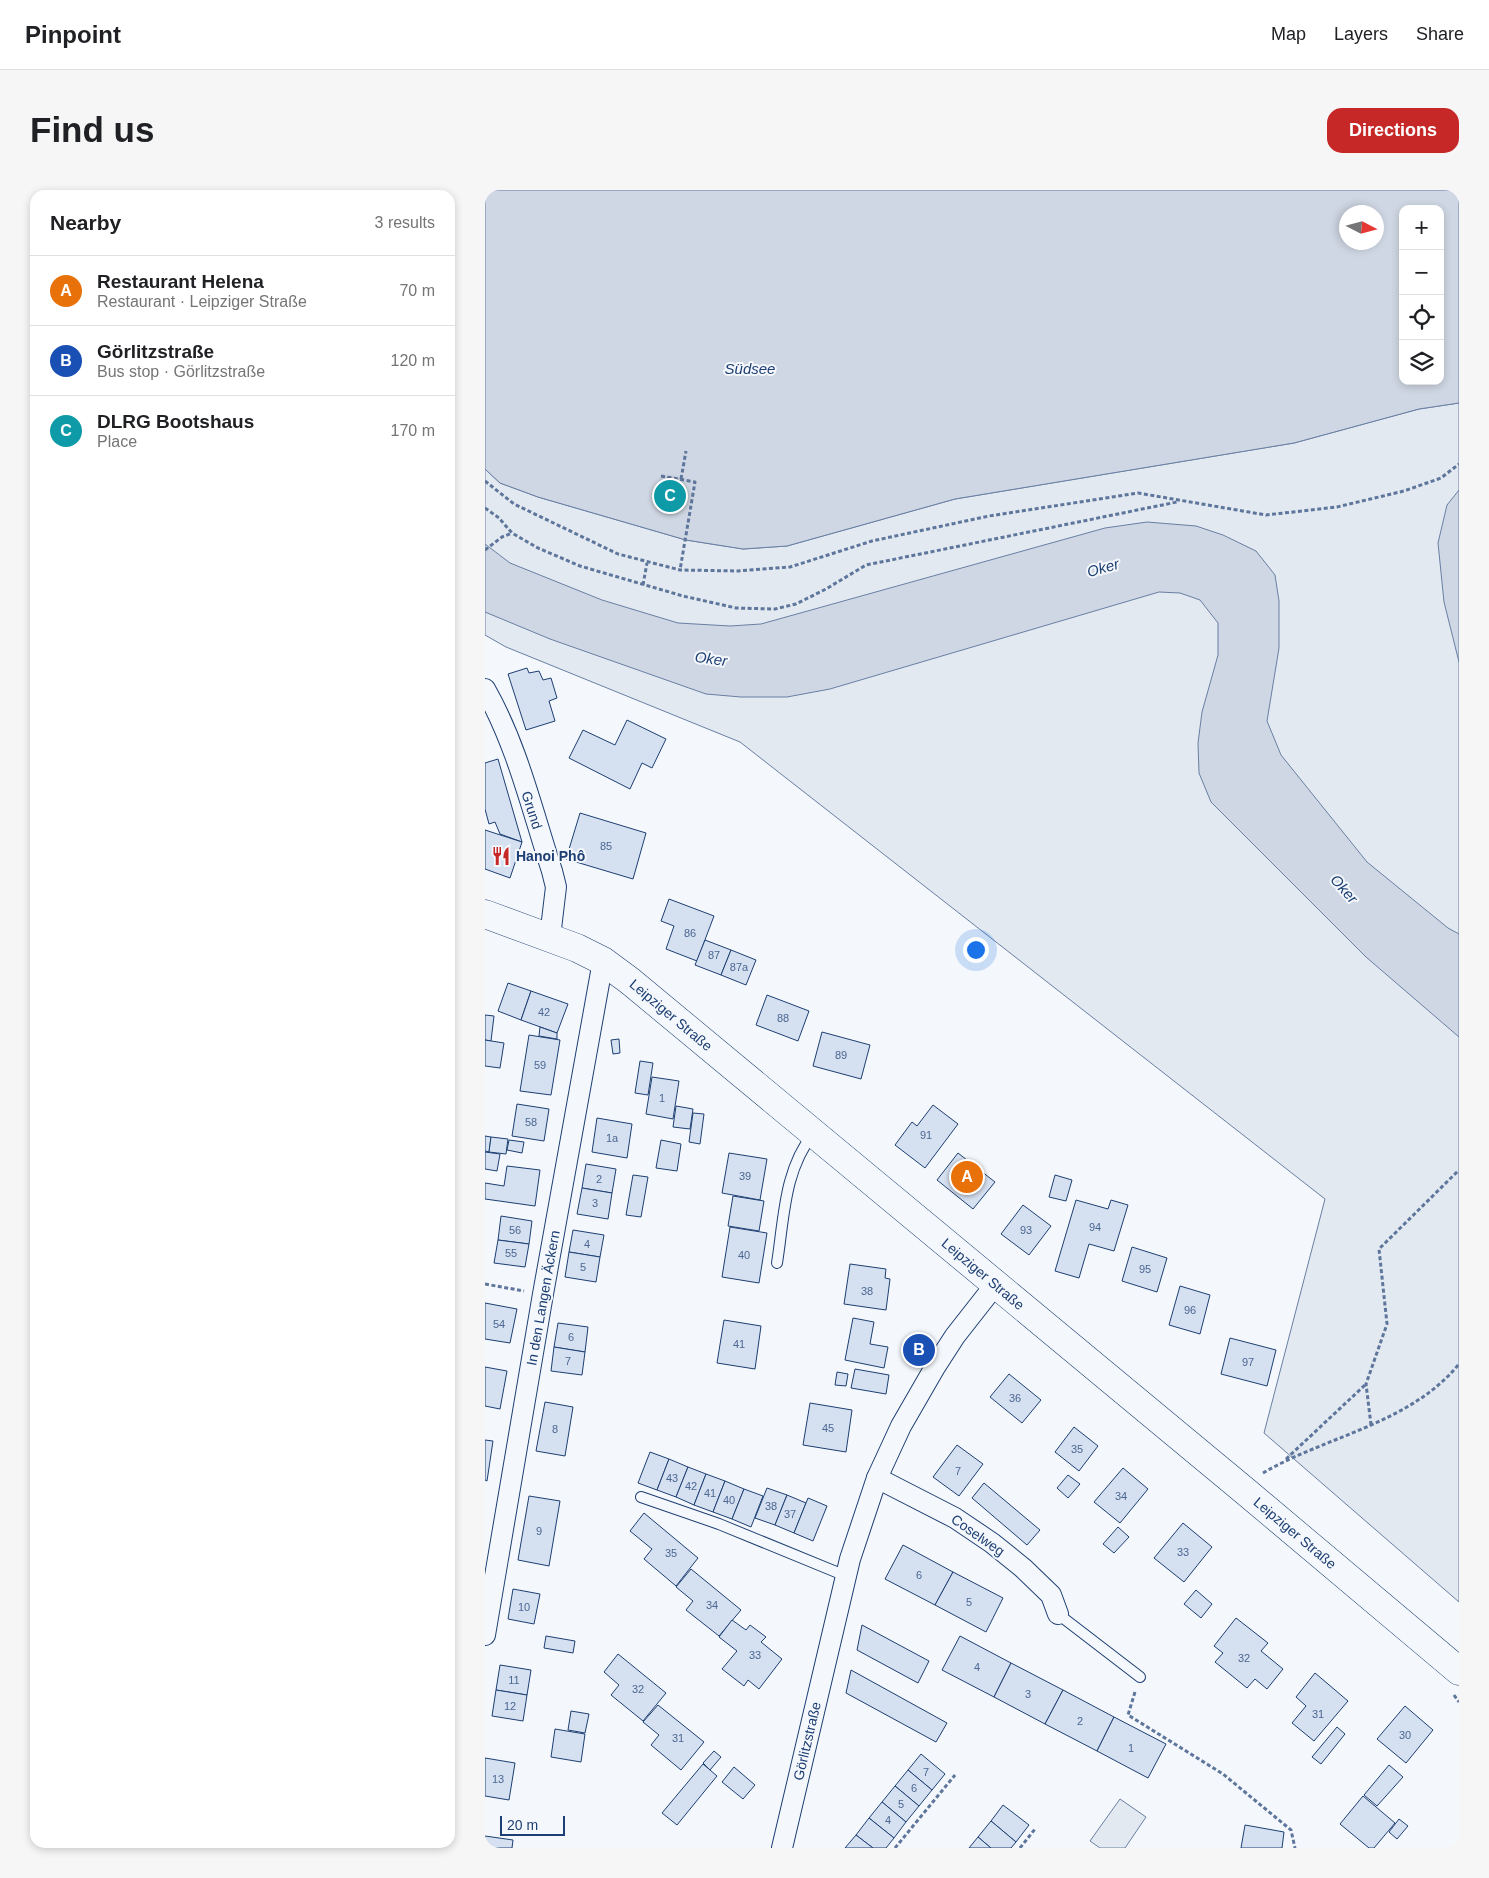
<!DOCTYPE html>
<meta charset="utf-8">
<style>
:root{--surface:#fff;--page:#f6f6f6;--text:#202124;--muted:#757577;--line:#e0e0e0;--accent:#c62828}
body{margin:0;font-family:Arial,sans-serif;background:var(--page);color:var(--text)}
.controls{position:absolute;right:15px;top:15px;display:grid;overflow:hidden;border-radius:10px;box-shadow:0 2px 8px #0003}
.controls button{width:45px;height:45px;display:grid;place-items:center;padding:0;border:0;border-bottom:1px solid var(--line);background:var(--surface);color:var(--text);font:25px sans-serif}
.compass{position:absolute;left:854px;top:15px;width:45px;height:45px;border-radius:50%;background:var(--surface);box-shadow:0 2px 8px #0003;rotate:96deg}
.scale{position:absolute;left:15px;bottom:12px;width:65px;box-sizing:border-box;padding-left:5px;border:2px solid #1d3f73;border-top:0;font-size:14px;line-height:18px;white-space:nowrap;color:#1d3f73;-webkit-text-stroke:4px #f4f7fb;paint-order:stroke}
.you{position:absolute;left:490px;top:759px;width:18px;height:18px;margin:-12px;border:4px solid #fff;border-radius:50%;background:#1a73e8;box-shadow:0 0 0 8px #1a73e833}
.badge{display:grid;place-items:center;width:32px;height:32px;border-radius:50%;background:var(--accent);color:#fff;font-size:16px;font-weight:700}
.pin{position:absolute;translate:-50% -50%;border:2px solid #fff;box-shadow:0 1px 5px #0006}
.list{margin:0;padding:0;list-style:none}
h2{display:flex;justify-content:space-between;align-items:center;height:65px;margin:0;padding:0 20px;font-size:21px}
h2 small{font-size:16px;font-weight:400;color:var(--muted)}
.list li{display:grid;grid-template-columns:32px 1fr auto;gap:15px;align-items:center;box-sizing:border-box;height:70px;padding:0 20px;border-top:1px solid var(--line)}
.list b{display:block;font-size:19px;white-space:nowrap}
.list p{margin:0;font-size:16px;white-space:nowrap;color:var(--muted)}
.list em{font-size:16px;font-style:normal;color:var(--muted)}
.icon{flex:none;width:28px;height:28px;fill:none;stroke:currentColor;stroke-width:2;stroke-linecap:round;stroke-linejoin:round}
.map{position:relative;flex:none;width:974px;height:1658px;overflow:hidden;border-radius:15px}
header{display:flex;align-items:center;gap:30px;box-sizing:border-box;height:70px;padding:0 25px;background:var(--surface);border-bottom:1px solid var(--line)}
header strong{font-size:24px}
nav{display:flex;gap:28px;margin-inline-start:auto;font-size:18px}
.intro{display:flex;align-items:center;justify-content:space-between;box-sizing:border-box;height:120px;padding:0 30px}
h1{margin:0;font-size:35px}
.button{padding:12px 22px;border-radius:15px;background:var(--accent);color:#fff;font-size:18px;font-weight:700}
main{display:flex;gap:30px;padding:0 30px}
aside{flex:1;background:var(--surface);border-radius:15px;box-shadow:0 2px 8px #0003}
.map>svg:first-child{display:block}
</style>
<header>
<strong>Pinpoint</strong>
<nav><a>Map</a><a>Layers</a><a>Share</a></nav>
</header>
<div class="intro"><h1>Find us</h1><a class="button">Directions</a></div>
<main>
<aside>
<h2>Nearby<small>3 results</small></h2>
<ul class="list">
<li><span class="badge" style="background:#e8710a">A</span><div><b>Restaurant Helena</b><p>Restaurant · Leipziger Straße</p></div><em>70 m</em></li>
<li><span class="badge" style="background:#1a4fb4">B</span><div><b>Görlitzstraße</b><p>Bus stop · Görlitzstraße</p></div><em>120 m</em></li>
<li><span class="badge" style="background:#0f9aa8">C</span><div><b>DLRG Bootshaus</b><p>Place</p></div><em>170 m</em></li>
</ul>
</aside>
<div class="map">
<svg width="974" height="1658" viewBox="0 0 974 1658">
<rect width="100%" height="100%" fill="#f4f7fb"/>
<g fill="#e3e9f0" stroke="#687fa3">
<polygon points="974,213 974,1412 779,1243 840,1009 255,552 21,457 0,445 0,279 15,293 53,307 201,350 258,359 302,356 470,309 809,253 934,219"/>
<polygon points="635,1609 661,1627 640,1658 615,1658 605,1651"/>
</g>
<g fill="#cfd7e4" stroke="#687fa3" fill-rule="evenodd">
<path d="M 0,0 L 974,0 L 974,213 L 934,219 L 809,253 L 470,309 L 302,356 L 258,359 L 201,350 L 53,307 L 15,293 L 0,279 ZM 918,19 L 955,19 L 955,191 L 918,191 ZM 862,22 L 892,22 L 892,52 L 862,52 Z"/>
<polygon points="974,300 974,472 959,412 953,353 962,315"/>
<polygon points="662,332 711,336 738,345 771,361 790,385 794,411 794,458 782,531 796,565 882,672 963,738 974,744 974,847 881,767 726,612 714,583 713,553 717,522 733,465 733,433 715,410 695,403 674,402 345,499 302,507 256,507 221,504 65,449 0,422 0,354 25,373 117,410 193,433 245,436 276,434 620,338"/>
</g>
<g fill="#d5e0f0" stroke="#1d3f73">
<polygon points="175,292 199,296 195,320 171,315"/>
<polygon points="42,478 44,483 54,481 58,490 66,488 72,508 64,511 70,531 41,540 23,484"/>
<polygon points="142,530 181,549 167,578 157,573 145,599 84,568 98,540 130,555"/>
<polygon points="13,569 37,652 15,644 10,632 4,634 0,619 0,573"/>
<polygon points="95,623 161,643 148,689 81,669"/>
<polygon points="0,640 37,652 25,688 0,679"/>
<polygon points="184,709 229,726 212,771 181,759 189,736 176,731"/>
<polygon points="220,750 246,760 236,785 210,775"/>
<polygon points="246,760 271,770 261,795 236,785"/>
<polygon points="23,793 46,801 36,830 13,821"/>
<polygon points="46,801 83,814 72,843 36,830"/>
<polygon points="282,805 324,821 313,851 271,835"/>
<polygon points="0,825 9,826 6,851 0,850"/>
<polygon points="55,837 72,843 72,849 54,846"/>
<polygon points="337,842 385,855 376,889 328,876"/>
<polygon points="44,845 75,850 66,905 35,901"/>
<polygon points="134,849 135,863 128,864 126,850"/>
<polygon points="0,850 19,853 15,878 0,876"/>
<polygon points="155,871 168,873 163,905 150,903"/>
<polygon points="167,887 194,891 188,929 161,924"/>
<polygon points="32,914 64,919 59,951 27,946"/>
<polygon points="448,915 473,934 440,978 410,955 427,932 432,936"/>
<polygon points="191,916 208,919 205,939 188,937"/>
<polygon points="208,923 219,924 215,954 204,952"/>
<polygon points="112,928 147,934 142,968 107,962"/>
<polygon points="0,946 6,947 4,962 0,961"/>
<polygon points="6,947 23,949 21,964 4,962"/>
<polygon points="24,950 39,952 37,963 22,960"/>
<polygon points="176,950 196,954 192,981 171,978"/>
<polygon points="0,962 15,964 12,981 0,979"/>
<polygon points="244,963 282,969 275,1010 237,1003"/>
<polygon points="473,963 510,992 488,1019 452,990"/>
<polygon points="101,974 131,979 127,1003 97,998"/>
<polygon points="22,976 55,980 50,1016 0,1009 0,993 19,996"/>
<polygon points="148,985 163,987 156,1027 141,1025"/>
<polygon points="570,985 587,990 581,1011 564,1007"/>
<polygon points="97,998 127,1003 123,1029 92,1024"/>
<polygon points="248,1006 279,1011 274,1041 243,1036"/>
<polygon points="591,1010 623,1019 626,1010 643,1015 629,1061 604,1054 594,1088 570,1081"/>
<polygon points="538,1015 566,1036 544,1065 516,1044"/>
<polygon points="16,1026 47,1031 44,1054 13,1050"/>
<polygon points="245,1037 282,1043 274,1093 237,1087"/>
<polygon points="88,1040 119,1045 115,1067 84,1062"/>
<polygon points="13,1050 44,1054 40,1077 9,1073"/>
<polygon points="647,1057 682,1068 672,1102 637,1091"/>
<polygon points="84,1062 115,1067 111,1092 80,1087"/>
<polygon points="365,1074 401,1079 400,1088 405,1089 401,1120 359,1114"/>
<polygon points="695,1096 725,1105 715,1144 684,1135"/>
<polygon points="0,1113 32,1119 25,1153 0,1149"/>
<polygon points="368,1128 389,1132 385,1154 403,1157 399,1178 360,1170"/>
<polygon points="239,1130 276,1136 270,1179 232,1173"/>
<polygon points="73,1133 103,1137 100,1162 69,1157"/>
<polygon points="745,1148 791,1160 782,1196 736,1184"/>
<polygon points="69,1157 100,1162 97,1185 66,1181"/>
<polygon points="0,1177 22,1181 15,1219 0,1216"/>
<polygon points="370,1179 404,1185 401,1204 366,1198"/>
<polygon points="352,1182 363,1184 361,1196 350,1195"/>
<polygon points="524,1184 556,1210 537,1233 505,1207"/>
<polygon points="60,1212 88,1217 80,1266 51,1261"/>
<polygon points="325,1213 367,1220 361,1262 318,1255"/>
<polygon points="589,1237 613,1256 594,1281 570,1262"/>
<polygon points="0,1250 8,1251 2,1291 0,1290"/>
<polygon points="472,1255 498,1274 474,1306 448,1287"/>
<polygon points="165,1262 184,1269 172,1300 153,1293"/>
<polygon points="184,1269 203,1277 191,1307 172,1300"/>
<polygon points="203,1277 221,1284 209,1315 191,1307"/>
<polygon points="638,1278 663,1299 635,1333 609,1312"/>
<polygon points="221,1284 240,1291 228,1322 209,1315"/>
<polygon points="583,1285 595,1294 583,1308 572,1298"/>
<polygon points="240,1291 259,1299 247,1329 228,1322"/>
<polygon points="499,1293 555,1340 542,1355 487,1308"/>
<polygon points="282,1298 302,1305 290,1335 270,1328"/>
<polygon points="259,1299 278,1306 266,1337 247,1329"/>
<polygon points="302,1305 321,1313 309,1343 290,1335"/>
<polygon points="44,1306 75,1311 64,1376 33,1370"/>
<polygon points="323,1308 342,1316 328,1351 309,1343"/>
<polygon points="159,1323 213,1368 191,1396 159,1369 167,1359 145,1341"/>
<polygon points="698,1333 727,1357 699,1392 669,1368"/>
<polygon points="633,1337 644,1347 629,1363 618,1354"/>
<polygon points="418,1355 468,1382 450,1415 400,1389"/>
<polygon points="206,1379 256,1420 234,1446 201,1420 208,1411 191,1397"/>
<polygon points="468,1382 518,1408 501,1442 450,1415"/>
<polygon points="28,1399 55,1404 49,1434 23,1429"/>
<polygon points="711,1400 727,1414 716,1428 699,1414"/>
<polygon points="751,1428 783,1453 776,1461 798,1479 782,1499 770,1489 762,1498 730,1472 738,1463 729,1456"/>
<polygon points="247,1430 261,1440 265,1435 281,1447 276,1452 297,1469 274,1499 263,1490 259,1496 237,1479 252,1461 234,1447"/>
<polygon points="377,1435 444,1471 433,1493 372,1460"/>
<polygon points="61,1446 90,1451 88,1463 59,1458"/>
<polygon points="475,1446 526,1473 509,1507 457,1480"/>
<polygon points="133,1464 181,1503 158,1531 126,1505 134,1495 119,1482"/>
<polygon points="526,1473 578,1500 560,1534 509,1507"/>
<polygon points="15,1475 46,1480 42,1505 11,1500"/>
<polygon points="366,1480 462,1533 451,1552 361,1503"/>
<polygon points="830,1483 863,1511 829,1551 807,1533 821,1516 811,1507"/>
<polygon points="11,1500 42,1505 38,1531 7,1526"/>
<polygon points="578,1500 629,1527 612,1561 560,1534"/>
<polygon points="173,1515 219,1552 196,1580 166,1555 174,1545 158,1532"/>
<polygon points="920,1516 948,1540 921,1573 892,1549"/>
<polygon points="86,1521 104,1524 100,1543 83,1540"/>
<polygon points="629,1527 681,1554 663,1588 612,1561"/>
<polygon points="852,1537 860,1544 836,1574 827,1567"/>
<polygon points="70,1539 100,1544 96,1572 66,1567"/>
<polygon points="229,1561 236,1567 225,1580 218,1573"/>
<polygon points="436,1564 460,1584 447,1600 423,1580"/>
<polygon points="0,1568 30,1573 24,1610 0,1606"/>
<polygon points="218,1574 232,1586 192,1635 177,1623"/>
<polygon points="904,1575 918,1587 892,1616 879,1605"/>
<polygon points="249,1577 270,1595 258,1609 237,1592"/>
<polygon points="423,1580 447,1600 434,1616 410,1596"/>
<polygon points="410,1596 434,1616 421,1632 397,1612"/>
<polygon points="878,1606 910,1633 889,1658 884,1658 855,1634"/>
<polygon points="397,1612 421,1632 409,1648 384,1628"/>
<polygon points="518,1615 544,1635 531,1652 506,1631"/>
<polygon points="384,1628 409,1648 401,1658 388,1658 371,1645"/>
<polygon points="914,1629 923,1636 912,1649 904,1642"/>
<polygon points="506,1631 531,1652 526,1658 506,1658 493,1647"/>
<polygon points="760,1635 799,1642 797,1658 756,1658"/>
<polygon points="371,1645 388,1658 360,1658"/>
<polygon points="0,1646 28,1650 27,1658 0,1658"/>
<polygon points="493,1647 506,1658 484,1658"/>
</g>
<g fill="none" stroke-linecap="round" stroke-linejoin="round">
<g stroke="#1d3f73" stroke-width="12">
<g id="lane">
<path d="M 292,1073 C 299,1029 299,980 328,944"/>
<polyline points="156,1307 234,1334 361,1386"/>
<polyline points="573,1424 655,1487"/>
</g>
</g>
<g stroke="#1d3f73" stroke-width="22">
<g id="street">
<path d="M 0,499 C 32,555 47,620 67,681 L 71,697 L 65,747"/>
<polyline points="392,1288 470,1328 507,1353 538,1378 566,1405 573,1424"/>
<polyline points="0,1445 58,1104 118,771"/>
<polyline points="297,1658 365,1369 392,1288 416,1236 450,1177 470,1146 510,1095"/>
</g>
</g>
<g stroke="#1d3f73" stroke-width="29">
<polyline id="secondary" points="0,724 92,758 118,771 145,791 760,1301 974,1481"/>
</g>
<g stroke="#5e769c" stroke-width="3" stroke-dasharray="4 2.5" stroke-linecap="butt">
<polyline points="176,286 210,292 195,380"/>
<polyline points="196,289 201,261"/>
<polyline points="0,291 29,314 133,364 195,380 253,381 305,377 387,351 504,326 653,303 781,325 852,317 919,301 956,288 974,274"/>
<polyline points="0,318 14,328 27,343 53,358 95,376 198,406 251,418 290,419 311,414 341,399 381,375 692,312"/>
<polyline points="0,360 17,347 27,343"/>
<polyline points="158,395 162,373"/>
<polyline points="0,1094 39,1101"/>
<polyline points="886,1235 881,1194 902,1134 894,1059 974,980"/>
<polyline points="801,1269 880,1195"/>
<path d="M 778,1283 C 841,1246 925,1234 974,1174"/>
<polyline points="650,1502 643,1525 738,1584 806,1640 810,1658"/>
<polyline points="969,1505 974,1512"/>
<polyline points="410,1658 470,1585"/>
<polyline points="535,1658 550,1639"/>
<polyline points="972,1658 974,1655"/>
</g>
<use href="#lane" stroke="#f4f7fb" stroke-width="10"/>
<use href="#street" stroke="#f4f7fb" stroke-width="20"/>
<use href="#secondary" stroke="#f4f7fb" stroke-width="28"/>
</g>
<defs>
<g id="restaurant-bare" transform="scale(1.5)"><path d="M-5-6h1v4h1v-4h1v4h1v-4h1v5L-1.5 .5V6h-2V.5L-5-1ZM5-6V6H3V1.5H1.5Q1.5-4 5-6Z" fill="#c62828" stroke="#f4f7fb" stroke-width="2.5" paint-order="stroke"/></g>
</defs>
<g fill-rule="evenodd">
<use href="#restaurant-bare" x="16" y="666"/>
</g>
<g text-anchor="middle" stroke-width="4" stroke-linejoin="round" paint-order="stroke">
<g font-size="11" fill="#4b6792">
<text x="121" y="660">85</text>
<text x="205" y="747">86</text>
<text x="229" y="769">87</text>
<text x="254" y="781">87a</text>
<text x="59" y="826">42</text>
<text x="298" y="832">88</text>
<text x="356" y="869">89</text>
<text x="55" y="879">59</text>
<text x="177" y="912">1</text>
<text x="46" y="936">58</text>
<text x="441" y="949">91</text>
<text x="127" y="952">1a</text>
<text x="260" y="990">39</text>
<text x="114" y="993">2</text>
<text x="110" y="1017">3</text>
<text x="610" y="1041">94</text>
<text x="30" y="1044">56</text>
<text x="541" y="1044">93</text>
<text x="102" y="1058">4</text>
<text x="26" y="1067">55</text>
<text x="259" y="1069">40</text>
<text x="98" y="1081">5</text>
<text x="660" y="1083">95</text>
<text x="382" y="1105">38</text>
<text x="705" y="1124">96</text>
<text x="14" y="1138">54</text>
<text x="86" y="1151">6</text>
<text x="254" y="1158">41</text>
<text x="83" y="1175">7</text>
<text x="763" y="1176">97</text>
<text x="530" y="1212">36</text>
<text x="343" y="1242">45</text>
<text x="70" y="1243">8</text>
<text x="592" y="1263">35</text>
<text x="473" y="1285">7</text>
<text x="187" y="1292">43</text>
<text x="206" y="1300">42</text>
<text x="225" y="1307">41</text>
<text x="636" y="1310">34</text>
<text x="244" y="1314">40</text>
<text x="286" y="1320">38</text>
<text x="305" y="1328">37</text>
<text x="54" y="1345">9</text>
<text x="698" y="1366">33</text>
<text x="186" y="1367">35</text>
<text x="434" y="1389">6</text>
<text x="484" y="1416">5</text>
<text x="227" y="1419">34</text>
<text x="39" y="1421">10</text>
<text x="270" y="1469">33</text>
<text x="759" y="1472">32</text>
<text x="492" y="1481">4</text>
<text x="29" y="1494">11</text>
<text x="153" y="1503">32</text>
<text x="543" y="1508">3</text>
<text x="25" y="1520">12</text>
<text x="833" y="1528">31</text>
<text x="595" y="1535">2</text>
<text x="920" y="1549">30</text>
<text x="193" y="1552">31</text>
<text x="646" y="1562">1</text>
<text x="441" y="1586">7</text>
<text x="13" y="1593">13</text>
<text x="429" y="1602">6</text>
<text x="416" y="1618">5</text>
<text x="403" y="1634">4</text>
</g>
<g font-size="14" fill="#1d3f73" stroke="#f4f7fb">
<text transform="translate(47 620) rotate(72)" y="5">Grund</text>
<text transform="translate(186 825) rotate(40)" y="5">Leipziger Straße</text>
<text transform="translate(498 1084) rotate(40)" y="5">Leipziger Straße</text>
<text transform="translate(58 1108) rotate(-80)" y="5">In den Langen Äckern</text>
<text transform="translate(810 1343) rotate(40)" y="5">Leipziger Straße</text>
<text transform="translate(493 1345) rotate(35)" y="5">Coselweg</text>
<text transform="translate(322 1551) rotate(-77)" y="5">Görlitzstraße</text>
</g>
<g font-size="14" font-weight="bold" fill="#1d3f73" stroke="#f4f7fb" text-anchor="start">
<text x="31" y="671">Hanoi Phô</text>
</g>
<g font-size="15" font-style="italic" fill="#1d3f73" stroke="#f4f7fb">
<text x="265" y="184">Südsee</text>
<text transform="translate(618 378) rotate(-16)" y="5">Oker</text>
<text transform="translate(226 469) rotate(8)" y="5">Oker</text>
<text transform="translate(859 699) rotate(48)" y="5">Oker</text>
</g>
</g>
</svg>
<div class="controls">
<button>+</button>
<button>−</button>
<button><svg class="icon" aria-label="locate" viewBox="0 0 24 24"><circle cx="12" cy="12" r="6"/><path d="M12 2v4M12 18v4M2 12h4M18 12h4"/></svg></button>
<button><svg class="icon" aria-label="layers" viewBox="0 0 24 24"><path d="M12 4l9 5-9 5-9-5zM3 14l9 5 9-5"/></svg></button>
</div>
<svg class="compass" viewBox="-18 -18 36 36"><path d="M0-13l5 13h-10z" fill="#e53935"/><path d="M0 13l5-13h-10z" fill="#757577"/></svg>
<div class="scale">20 m</div>
<div class="you"></div>
<div class="pin badge" style="left:482px;top:987px;background:#e8710a">A</div>
<div class="pin badge" style="left:434px;top:1160px;background:#1a4fb4">B</div>
<div class="pin badge" style="left:185px;top:306px;background:#0f9aa8">C</div>
</div>
</main>
